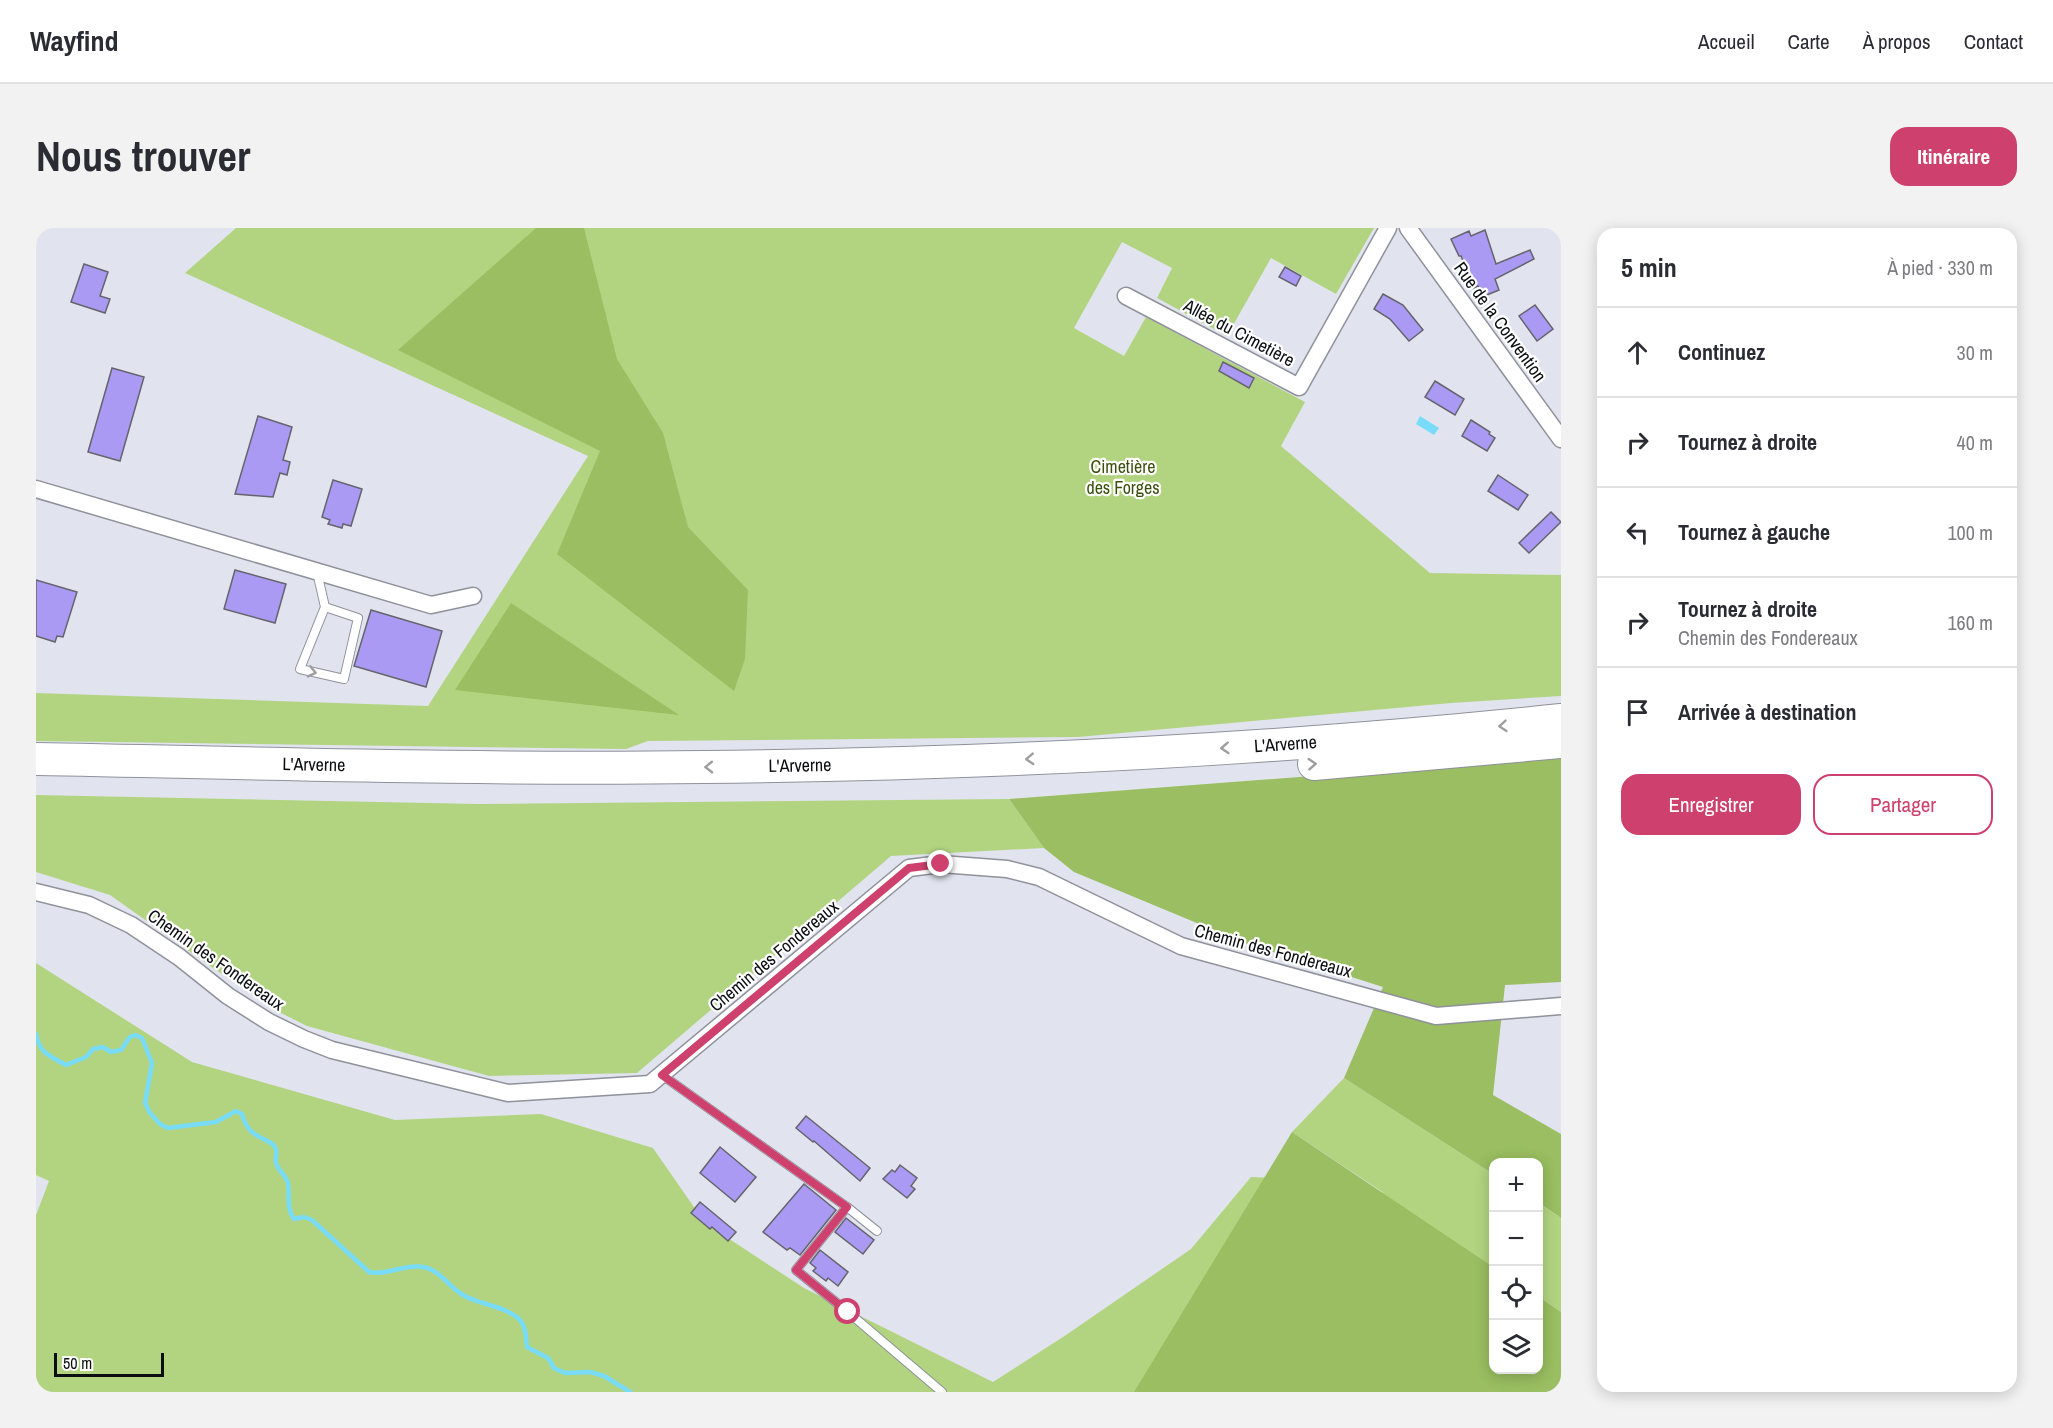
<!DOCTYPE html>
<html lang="fr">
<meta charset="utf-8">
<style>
:root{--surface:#fff;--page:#f2f2f3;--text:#2b2b33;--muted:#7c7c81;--line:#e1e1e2;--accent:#ce406d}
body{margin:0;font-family:"Archivo Narrow",sans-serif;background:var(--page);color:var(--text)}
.controls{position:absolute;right:18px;bottom:18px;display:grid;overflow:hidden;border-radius:12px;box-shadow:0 3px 15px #0003}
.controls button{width:54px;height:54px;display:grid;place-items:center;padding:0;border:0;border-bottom:2px solid var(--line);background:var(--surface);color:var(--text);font:30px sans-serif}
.scale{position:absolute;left:18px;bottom:15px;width:110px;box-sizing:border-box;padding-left:6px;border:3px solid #0c0d11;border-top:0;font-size:16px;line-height:21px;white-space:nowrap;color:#0c0d11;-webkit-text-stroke:4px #fff;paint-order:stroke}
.stop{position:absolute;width:18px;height:18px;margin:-14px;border:4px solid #ce406d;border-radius:50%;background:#fff}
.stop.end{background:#ce406d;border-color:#fff;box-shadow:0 2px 6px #0008}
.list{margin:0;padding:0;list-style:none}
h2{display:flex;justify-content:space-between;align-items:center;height:78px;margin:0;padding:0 24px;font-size:26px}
h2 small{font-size:20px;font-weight:400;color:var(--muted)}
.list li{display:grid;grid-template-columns:39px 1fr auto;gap:18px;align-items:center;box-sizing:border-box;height:90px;padding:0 24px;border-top:2px solid var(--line)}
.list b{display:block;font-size:22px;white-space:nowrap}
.list p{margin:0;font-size:20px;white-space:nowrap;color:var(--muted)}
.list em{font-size:20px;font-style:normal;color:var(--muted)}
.actions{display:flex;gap:12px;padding:18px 24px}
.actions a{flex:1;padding:14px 0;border:2px solid var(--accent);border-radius:18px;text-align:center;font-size:21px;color:var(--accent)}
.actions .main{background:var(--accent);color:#fff}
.icon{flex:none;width:33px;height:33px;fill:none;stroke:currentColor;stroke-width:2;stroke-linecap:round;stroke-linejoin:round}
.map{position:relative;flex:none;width:1525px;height:1164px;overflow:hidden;border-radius:18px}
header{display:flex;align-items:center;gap:36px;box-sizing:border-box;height:84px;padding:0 30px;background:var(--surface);border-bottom:2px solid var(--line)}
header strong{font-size:28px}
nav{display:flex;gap:33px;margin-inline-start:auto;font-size:21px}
.intro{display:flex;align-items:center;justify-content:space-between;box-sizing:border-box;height:144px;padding:0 36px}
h1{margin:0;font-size:42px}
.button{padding:15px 27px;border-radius:18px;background:var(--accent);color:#fff;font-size:21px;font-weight:700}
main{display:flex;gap:36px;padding:0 36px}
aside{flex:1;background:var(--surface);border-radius:18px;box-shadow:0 3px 15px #0003}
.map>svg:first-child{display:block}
</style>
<header>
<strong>Wayfind</strong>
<nav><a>Accueil</a><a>Carte</a><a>À propos</a><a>Contact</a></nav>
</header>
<div class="intro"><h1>Nous trouver</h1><a class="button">Itinéraire</a></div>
<main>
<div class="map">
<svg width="1525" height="1164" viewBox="0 0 1525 1164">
<rect width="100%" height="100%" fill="#e1e4ee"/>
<g fill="#b2d480">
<polygon points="200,0 1338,0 1300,66 1235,30 1191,108 1121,70 1136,40 1086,14 1038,100 1088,128 1110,89 1269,174 1245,218 1394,345 1525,347 1525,468 1415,475 1042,509 612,513 590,521 0,513 0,465 392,478 552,228 149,45"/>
<polygon points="0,567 442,576 973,571 1008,620 855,628 601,845 453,848 271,798 243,784 177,740 74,667 0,644"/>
<polygon points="0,735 156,834 359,892 505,886 617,920 669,995 768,1060 957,1154 1030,1107 1155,1021 1215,949 1297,952 1348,965 1256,904 1308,850 1457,946 1458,1142 1502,1142 1518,1164 0,1164 0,987 13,953 0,947"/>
<polygon points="1502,975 1525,990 1525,1084 1503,1069"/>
</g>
<g fill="#9abe61">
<polygon points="500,0 548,0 581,131 627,205 652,299 712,362 709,431 698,463 521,326 564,223 362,122"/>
<polygon points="475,375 643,487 419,462"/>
<polygon points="1525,529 1525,754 1469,757 1457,867 1525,906 1525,990 1503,975 1502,934 1458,934 1457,946 1308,850 1347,759 1209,715 1038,644 1008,620 973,571"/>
<polygon points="1256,904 1457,1039 1458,1142 1502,1142 1503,1069 1525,1084 1525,1164 1098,1164"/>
</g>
<polygon fill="#78dcf8" points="1384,188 1403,200 1398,207 1380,196"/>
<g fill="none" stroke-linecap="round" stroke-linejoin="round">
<path stroke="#78dcf8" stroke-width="4.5" d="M 0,806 C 3,825 14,828 30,837 L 50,829 L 57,821 L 67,819 L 75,824 L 85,822 L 94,809 L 99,807 L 106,810 L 116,835 L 109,875 L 114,885 L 124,896 L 132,900 L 180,894 L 200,883 L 206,886 C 213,914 235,908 240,921 C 241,925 239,930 240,935 C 242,943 250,947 252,955 C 254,968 250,980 258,991 L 268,989 L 276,992 L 333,1044 C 350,1048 368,1036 387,1039 C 405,1042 413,1060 429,1068 C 445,1077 470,1078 484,1092 C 490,1098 490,1111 491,1119 L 512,1130 L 518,1140 L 529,1145 L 554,1144 L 568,1148 L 594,1164"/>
</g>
<g fill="#aa9af3" stroke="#65646d" stroke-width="1.5">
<polygon points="1449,2 1460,36 1494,22 1498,31 1459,51 1463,62 1446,69 1442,58 1438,60 1425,28 1423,28 1415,11 1433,3 1435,8"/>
<polygon points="48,36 72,44 64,68 74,71 69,85 35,74"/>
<polygon points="1249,39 1265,48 1260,58 1243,49"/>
<polygon points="1347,66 1367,77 1387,102 1373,113 1354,91 1338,81"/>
<polygon points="1499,77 1517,101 1501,113 1483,88"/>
<polygon points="1187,134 1218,150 1213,160 1183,143"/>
<polygon points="76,140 108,149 84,233 52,224"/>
<polygon points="1399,153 1428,171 1419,187 1389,169"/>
<polygon points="222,188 256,199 247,232 254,234 251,247 244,245 237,269 199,266"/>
<polygon points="1435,192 1454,204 1453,206 1459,210 1451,223 1426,208"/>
<polygon points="1462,247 1492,267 1482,282 1452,263"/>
<polygon points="297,252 326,261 315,298 307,296 306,300 292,296 294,292 286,289"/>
<polygon points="1515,284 1525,294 1493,325 1483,315"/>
<polygon points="199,342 250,356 239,395 188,381"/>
<polygon points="0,352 41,364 27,409 21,408 19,414 0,408"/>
<polygon points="335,382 406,403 390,459 318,438"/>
<polygon points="770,888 834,940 824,953 778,913 777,914 760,900"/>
<polygon points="684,919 720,949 699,974 664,945"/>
<polygon points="864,937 881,950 875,958 879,961 871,970 847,951 856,942 859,944"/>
<polygon points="768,956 800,982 764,1027 754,1020 751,1022 727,1004"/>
<polygon points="664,974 700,1004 692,1013 676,999 674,1001 655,985"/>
<polygon points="810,990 838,1012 827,1026 799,1004"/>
<polygon points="784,1022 812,1044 802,1058 792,1050 790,1053 777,1043 780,1040 774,1035"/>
</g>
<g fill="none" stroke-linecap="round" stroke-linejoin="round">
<g stroke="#8f919b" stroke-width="10">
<g id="service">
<polyline points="281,344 289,379 264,441 308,451 322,390 289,379"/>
<polyline points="626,847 811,979 841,1003"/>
<polyline points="811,979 760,1042 812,1084 906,1164"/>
</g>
</g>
<g stroke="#8f919b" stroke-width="19">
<g id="minor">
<polyline points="1372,0 1525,211"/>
<polyline points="1090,68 1263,159 1352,0"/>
<polyline points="0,261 395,377 437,368"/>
<polyline points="0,664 53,677 95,697 143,729 192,768 233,794 268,811 296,822 472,865 614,856 873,640 905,636 971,641 1003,649 1145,718 1400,788 1525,778"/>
</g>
</g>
<g stroke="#8f919b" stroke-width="34">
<g id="motorway">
<path id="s1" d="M 0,531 C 222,535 445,542 667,539 C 954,536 1240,522 1525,492"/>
<polyline points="1278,536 1525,514"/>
</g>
</g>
<use href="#service" stroke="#fff" stroke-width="8"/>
<use href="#minor" stroke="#fff" stroke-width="16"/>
<use href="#motorway" stroke="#fff" stroke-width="32"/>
</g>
<defs><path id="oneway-chevron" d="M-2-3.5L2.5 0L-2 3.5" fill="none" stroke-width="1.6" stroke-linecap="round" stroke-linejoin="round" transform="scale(1.5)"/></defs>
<g stroke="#9e9ea0">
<use href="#oneway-chevron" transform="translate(276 444) rotate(13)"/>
<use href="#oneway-chevron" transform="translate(1467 498) rotate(175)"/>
<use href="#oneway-chevron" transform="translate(1189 520) rotate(176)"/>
<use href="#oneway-chevron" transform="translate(994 531) rotate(177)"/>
<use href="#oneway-chevron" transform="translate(1276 536) rotate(-4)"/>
<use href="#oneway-chevron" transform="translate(673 539) rotate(179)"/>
</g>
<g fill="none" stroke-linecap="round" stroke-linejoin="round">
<polyline stroke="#ce406d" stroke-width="8" points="812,1084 760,1042 811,979 626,847 873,640 905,636"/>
</g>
<g text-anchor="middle" stroke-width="4.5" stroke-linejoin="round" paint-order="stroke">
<g font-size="18" fill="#0c0d11" stroke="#fff">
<text transform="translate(1464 94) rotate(54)" y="6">Rue de la Convention</text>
<text transform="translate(1203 105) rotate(28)" y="6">Allée du Cimetière</text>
<text dy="6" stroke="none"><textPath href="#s1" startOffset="1250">L'Arverne</textPath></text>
<text dy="6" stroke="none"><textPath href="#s1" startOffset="278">L'Arverne</textPath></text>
<text dy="6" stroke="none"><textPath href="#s1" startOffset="764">L'Arverne</textPath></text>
<text transform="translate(1237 723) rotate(15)" y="6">Chemin des Fondereaux</text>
<text transform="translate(738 728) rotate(-40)" y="6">Chemin des Fondereaux</text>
<text transform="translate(180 732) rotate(35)" y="6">Chemin des Fondereaux</text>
</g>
<g font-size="18" fill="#3a500d" stroke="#fff">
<text x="1087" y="245">Cimetière<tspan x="1087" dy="21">des Forges</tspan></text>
</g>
</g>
</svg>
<div class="controls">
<button>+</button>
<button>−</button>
<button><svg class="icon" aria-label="locate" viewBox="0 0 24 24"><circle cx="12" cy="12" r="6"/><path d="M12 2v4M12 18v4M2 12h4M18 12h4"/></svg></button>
<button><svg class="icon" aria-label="layers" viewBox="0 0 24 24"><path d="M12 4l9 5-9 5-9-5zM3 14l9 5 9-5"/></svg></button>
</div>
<div class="scale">50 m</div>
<div class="stop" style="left:812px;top:1084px"></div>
<div class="stop end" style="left:905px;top:636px"></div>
</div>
<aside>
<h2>5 min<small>À pied · 330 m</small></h2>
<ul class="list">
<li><svg class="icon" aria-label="ahead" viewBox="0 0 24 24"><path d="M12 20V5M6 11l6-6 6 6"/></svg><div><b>Continuez</b></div><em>30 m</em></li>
<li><svg class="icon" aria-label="right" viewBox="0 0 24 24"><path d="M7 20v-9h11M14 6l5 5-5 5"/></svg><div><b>Tournez à droite</b></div><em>40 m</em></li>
<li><svg class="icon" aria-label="left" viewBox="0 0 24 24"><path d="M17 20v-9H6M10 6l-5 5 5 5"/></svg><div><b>Tournez à gauche</b></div><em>100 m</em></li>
<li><svg class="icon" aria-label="right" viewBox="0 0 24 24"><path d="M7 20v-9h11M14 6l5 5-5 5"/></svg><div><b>Tournez à droite</b><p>Chemin des Fondereaux</p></div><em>160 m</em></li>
<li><svg class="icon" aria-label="arrive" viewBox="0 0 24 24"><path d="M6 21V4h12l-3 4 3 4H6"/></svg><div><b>Arrivée à destination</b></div></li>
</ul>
<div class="actions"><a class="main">Enregistrer</a><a>Partager</a></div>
</aside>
</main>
